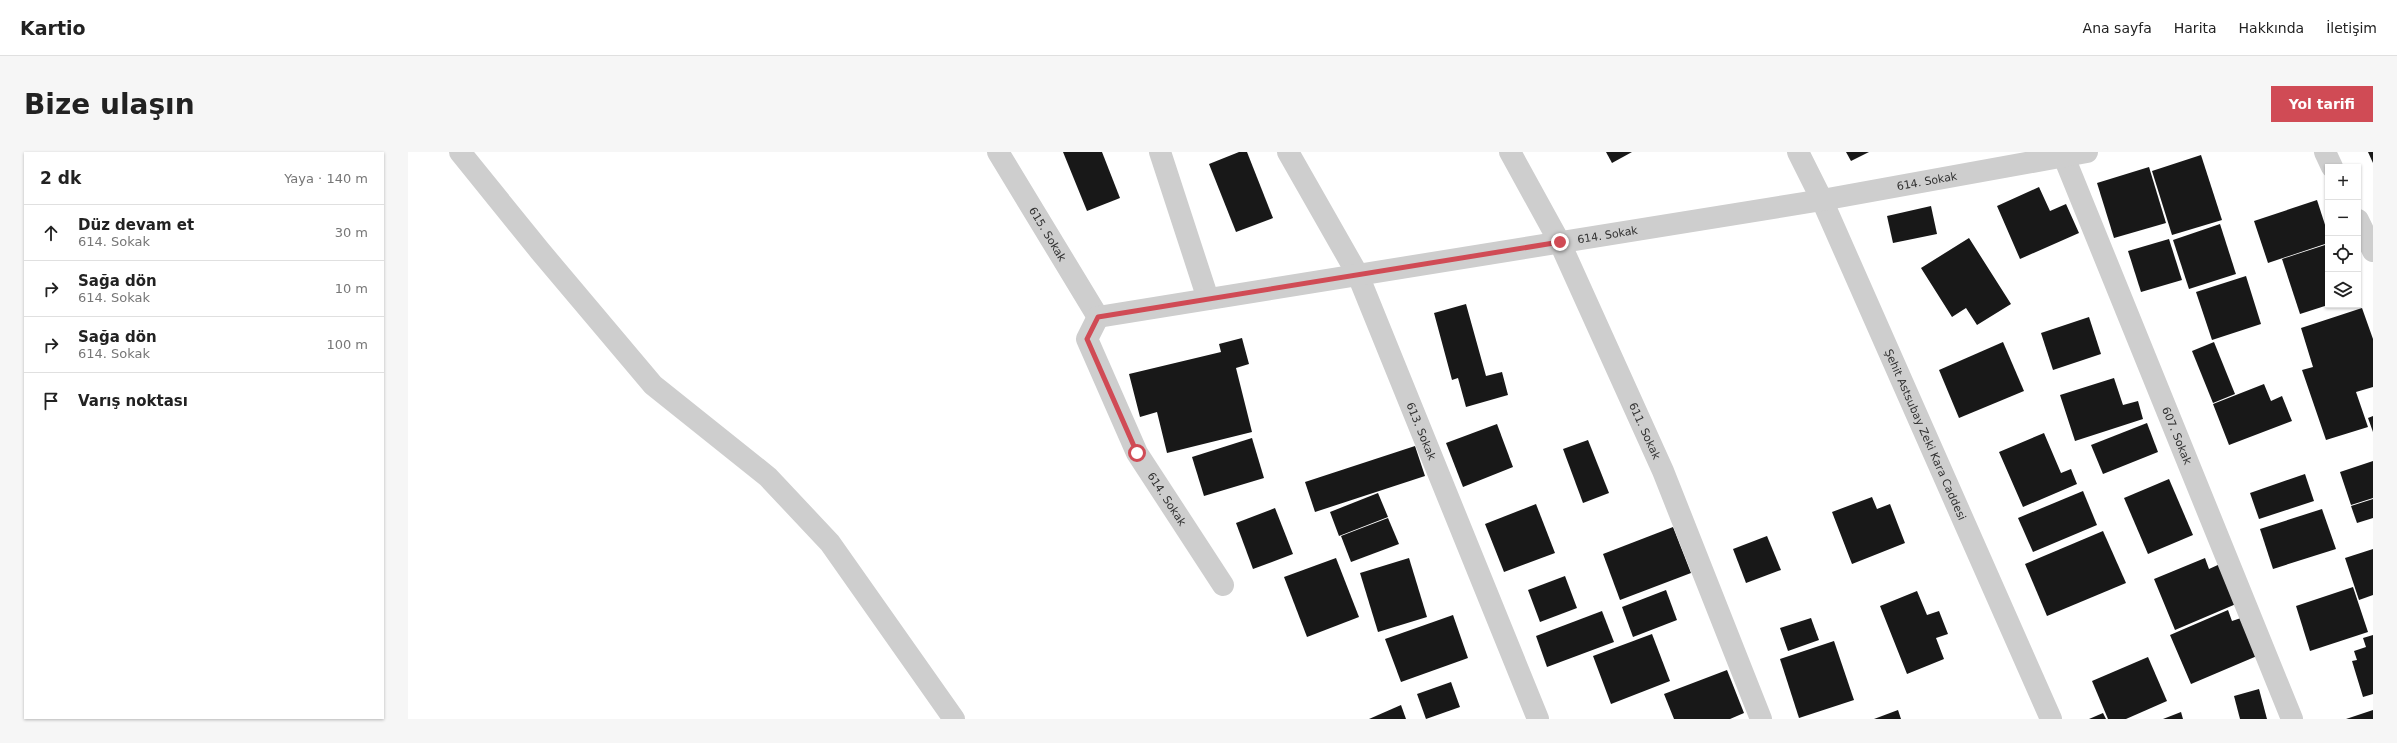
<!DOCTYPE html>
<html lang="tr">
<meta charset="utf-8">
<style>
:root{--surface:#fff;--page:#f6f6f6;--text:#222;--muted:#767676;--line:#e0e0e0;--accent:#d04b55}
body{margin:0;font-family:"DejaVu Sans",sans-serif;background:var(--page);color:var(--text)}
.controls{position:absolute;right:12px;top:12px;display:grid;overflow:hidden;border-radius:0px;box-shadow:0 1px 3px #0004}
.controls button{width:36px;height:36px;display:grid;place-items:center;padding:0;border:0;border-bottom:1px solid var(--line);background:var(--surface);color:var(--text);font:20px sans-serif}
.stop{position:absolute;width:12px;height:12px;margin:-9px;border:3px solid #d04b55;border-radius:50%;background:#fff}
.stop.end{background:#d04b55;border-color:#fff;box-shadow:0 1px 4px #0008}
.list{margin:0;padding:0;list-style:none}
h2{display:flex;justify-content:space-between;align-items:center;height:52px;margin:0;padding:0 16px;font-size:17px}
h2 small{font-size:13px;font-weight:400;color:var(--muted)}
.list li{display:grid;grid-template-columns:26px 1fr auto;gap:12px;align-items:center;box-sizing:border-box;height:56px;padding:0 16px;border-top:1px solid var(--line)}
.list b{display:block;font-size:15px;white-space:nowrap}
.list p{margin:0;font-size:13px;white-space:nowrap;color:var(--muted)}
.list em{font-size:13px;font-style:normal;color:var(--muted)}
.icon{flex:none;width:22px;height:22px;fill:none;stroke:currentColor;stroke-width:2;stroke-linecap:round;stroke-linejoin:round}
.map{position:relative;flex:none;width:1965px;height:567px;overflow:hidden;border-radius:0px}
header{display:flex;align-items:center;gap:24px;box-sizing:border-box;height:56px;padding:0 20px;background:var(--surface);border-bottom:1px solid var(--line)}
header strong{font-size:19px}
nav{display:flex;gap:22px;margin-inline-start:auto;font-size:14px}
.intro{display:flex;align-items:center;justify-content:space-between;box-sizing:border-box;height:96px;padding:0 24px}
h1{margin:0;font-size:28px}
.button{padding:10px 18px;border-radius:0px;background:var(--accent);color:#fff;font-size:14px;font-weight:700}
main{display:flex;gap:24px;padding:0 24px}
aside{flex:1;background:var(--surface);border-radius:0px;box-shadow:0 1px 3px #0004}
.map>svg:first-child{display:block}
</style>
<header>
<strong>Kartio</strong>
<nav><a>Ana sayfa</a><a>Harita</a><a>Hakkında</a><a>İletişim</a></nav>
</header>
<div class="intro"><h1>Bize ulaşın</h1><a class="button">Yol tarifi</a></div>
<main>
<aside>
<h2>2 dk<small>Yaya · 140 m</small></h2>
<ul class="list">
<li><svg class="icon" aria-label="ahead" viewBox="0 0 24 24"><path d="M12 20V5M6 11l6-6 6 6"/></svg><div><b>Düz devam et</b><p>614. Sokak</p></div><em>30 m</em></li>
<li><svg class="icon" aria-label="right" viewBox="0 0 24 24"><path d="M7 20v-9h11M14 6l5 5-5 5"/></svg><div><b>Sağa dön</b><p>614. Sokak</p></div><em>10 m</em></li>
<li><svg class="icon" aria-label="right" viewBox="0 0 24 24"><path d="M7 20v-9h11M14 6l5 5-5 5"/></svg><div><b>Sağa dön</b><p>614. Sokak</p></div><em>100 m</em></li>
<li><svg class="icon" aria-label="arrive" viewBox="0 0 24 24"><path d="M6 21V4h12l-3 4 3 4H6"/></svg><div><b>Varış noktası</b></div></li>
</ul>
</aside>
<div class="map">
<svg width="1965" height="567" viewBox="0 0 1965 567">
<rect width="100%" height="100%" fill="#fff"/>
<g fill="#181818">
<polygon points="655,0 694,0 712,46 679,59"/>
<polygon points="831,0 839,0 865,66 828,80 801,12"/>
<polygon points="1198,0 1224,0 1204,11"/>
<polygon points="1438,0 1461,0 1443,9"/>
<polygon points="1960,0 1965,0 1965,11"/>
<polygon points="1793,3 1814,68 1764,83 1744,19"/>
<polygon points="1741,15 1758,71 1706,86 1689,31"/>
<polygon points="1631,35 1642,59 1658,52 1671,81 1612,107 1589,54"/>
<polygon points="1909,48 1920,82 1920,91 1860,111 1846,69"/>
<polygon points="1523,54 1529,82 1485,91 1479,64"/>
<polygon points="1812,72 1828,122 1781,137 1765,88"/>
<polygon points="1561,86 1603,152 1569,173 1558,156 1544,165 1513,116"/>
<polygon points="1761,87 1774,128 1733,140 1720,99"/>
<polygon points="1920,92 1920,153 1892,162 1874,107"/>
<polygon points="1838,124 1853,172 1804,188 1788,140"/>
<polygon points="1058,152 1078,224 1094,220 1100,243 1058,255 1050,226 1044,228 1026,161"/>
<polygon points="1954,156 1965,187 1965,235 1948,240 1960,275 1918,288 1894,218 1905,215 1893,176"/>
<polygon points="1681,165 1693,202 1645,218 1633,181"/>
<polygon points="834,186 841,212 828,216 844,280 759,301 749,260 732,265 721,222 813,200 811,192"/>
<polygon points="1595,190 1616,239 1551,266 1531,218"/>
<polygon points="1806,190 1827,242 1805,251 1784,199"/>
<polygon points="1706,226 1715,253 1730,249 1735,267 1667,289 1652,243"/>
<polygon points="1856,232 1863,249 1874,244 1884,269 1821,293 1805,252"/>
<polygon points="1965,264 1965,280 1960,266"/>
<polygon points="1739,271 1750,300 1695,322 1683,293"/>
<polygon points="1089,272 1105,315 1055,335 1038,291"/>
<polygon points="1636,281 1653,321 1663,317 1669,332 1615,355 1591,300"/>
<polygon points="844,286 856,326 796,344 784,305"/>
<polygon points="1180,288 1201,341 1175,351 1155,297"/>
<polygon points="1007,294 1017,324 907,360 897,330"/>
<polygon points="1965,309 1965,346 1943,353 1932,320"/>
<polygon points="1897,322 1906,349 1851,367 1842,341"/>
<polygon points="1761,327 1785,383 1740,402 1716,346"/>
<polygon points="1675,339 1689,373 1625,400 1610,366"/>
<polygon points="970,341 980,365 931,384 922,360"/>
<polygon points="1464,345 1469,357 1482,352 1497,391 1444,412 1424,360"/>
<polygon points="1965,347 1965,366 1949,371 1943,354"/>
<polygon points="1128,352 1147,401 1096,420 1077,372"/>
<polygon points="867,356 885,402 845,417 828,371"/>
<polygon points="1914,357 1928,397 1865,417 1852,377"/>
<polygon points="980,366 991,392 943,410 933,384"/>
<polygon points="1265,375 1283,421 1212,448 1195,402"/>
<polygon points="1695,379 1718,431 1639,464 1617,412"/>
<polygon points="1359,384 1373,418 1338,431 1325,397"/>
<polygon points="1965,397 1965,443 1951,448 1937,406"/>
<polygon points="928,406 951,465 899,485 876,425"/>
<polygon points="1001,406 1019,465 970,480 952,421"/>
<polygon points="1797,406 1801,417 1812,412 1828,452 1767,478 1746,427"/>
<polygon points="1157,424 1169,456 1132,470 1120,438"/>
<polygon points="1945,435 1960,480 1902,499 1888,454"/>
<polygon points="1258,438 1269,468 1225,485 1214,455"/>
<polygon points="1509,439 1519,463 1531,459 1540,482 1528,486 1536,507 1499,522 1472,454"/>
<polygon points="1820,458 1824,469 1833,466 1849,504 1783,532 1762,483"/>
<polygon points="1194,459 1206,490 1139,515 1128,484"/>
<polygon points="1045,463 1060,506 993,530 977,487"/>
<polygon points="1403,466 1411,488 1380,499 1372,476"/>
<polygon points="1244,482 1262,529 1203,552 1185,504"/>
<polygon points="1965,483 1965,542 1955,545 1944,509 1949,508 1946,499 1958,495 1955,486"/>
<polygon points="1426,489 1446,548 1391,566 1372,507"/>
<polygon points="1740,505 1759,549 1718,567 1700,567 1684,529"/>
<polygon points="1319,518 1336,561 1322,567 1266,567 1256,542"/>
<polygon points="1043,530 1052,555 1018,567 1009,542"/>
<polygon points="1851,537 1859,567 1832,567 1826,544"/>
<polygon points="993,553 998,567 961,567"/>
<polygon points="1490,558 1493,567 1466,567"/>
<polygon points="1965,558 1965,567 1938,567"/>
<polygon points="1773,560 1775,567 1755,567"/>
<polygon points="1695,561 1698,567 1681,567"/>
</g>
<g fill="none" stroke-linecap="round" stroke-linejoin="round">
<g stroke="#cecece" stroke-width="22">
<polyline points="52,0 132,99 245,233 360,325 422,391 546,567"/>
<path id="s1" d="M 590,0 L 690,165"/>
<polyline points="752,0 800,147"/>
<path id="s2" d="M 880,0 L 950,123 L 1130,567"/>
<path id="s3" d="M 1102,0 L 1152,91 L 1255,319 L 1353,567"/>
<path id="s4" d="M 1390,0 L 1414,48 L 1643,567"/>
<path id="s5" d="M 1654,0 L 1884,567"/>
<polyline points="1917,0 1924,15"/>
<polyline points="1950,68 1965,99"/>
<path id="s6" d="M 690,165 L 1414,48 L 1679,0"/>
<path id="s7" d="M 690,165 L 679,187 L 729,301 L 815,433"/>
</g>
</g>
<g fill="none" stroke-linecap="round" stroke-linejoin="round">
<polyline stroke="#d04b55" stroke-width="5" points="729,301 679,187 690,165 1152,90"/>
</g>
<g text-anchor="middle" stroke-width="4" stroke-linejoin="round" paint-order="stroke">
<g font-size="11" fill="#313131" stroke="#fff">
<text dy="4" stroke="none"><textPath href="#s6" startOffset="840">614. Sokak</textPath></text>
<text dy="4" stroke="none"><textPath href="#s1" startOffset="96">615. Sokak</textPath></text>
<text dy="4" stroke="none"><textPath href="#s6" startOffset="516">614. Sokak</textPath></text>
<text dy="4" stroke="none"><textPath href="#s2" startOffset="310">613. Sokak</textPath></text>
<text dy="4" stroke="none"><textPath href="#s3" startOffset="310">611. Sokak</textPath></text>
<text dy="4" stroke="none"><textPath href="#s4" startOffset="310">Şehit Astsubay Zeki Kara Caddesi</textPath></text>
<text dy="4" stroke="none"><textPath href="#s5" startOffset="306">607. Sokak</textPath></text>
<text dy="4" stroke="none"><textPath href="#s7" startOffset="204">614. Sokak</textPath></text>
</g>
</g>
</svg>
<div class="controls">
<button>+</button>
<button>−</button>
<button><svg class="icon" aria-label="locate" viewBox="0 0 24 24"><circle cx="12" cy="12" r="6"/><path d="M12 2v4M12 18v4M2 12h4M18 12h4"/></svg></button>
<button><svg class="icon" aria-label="layers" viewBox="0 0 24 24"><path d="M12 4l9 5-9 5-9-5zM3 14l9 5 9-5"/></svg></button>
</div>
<div class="stop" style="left:729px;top:301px"></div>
<div class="stop end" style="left:1152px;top:90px"></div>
</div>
</main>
